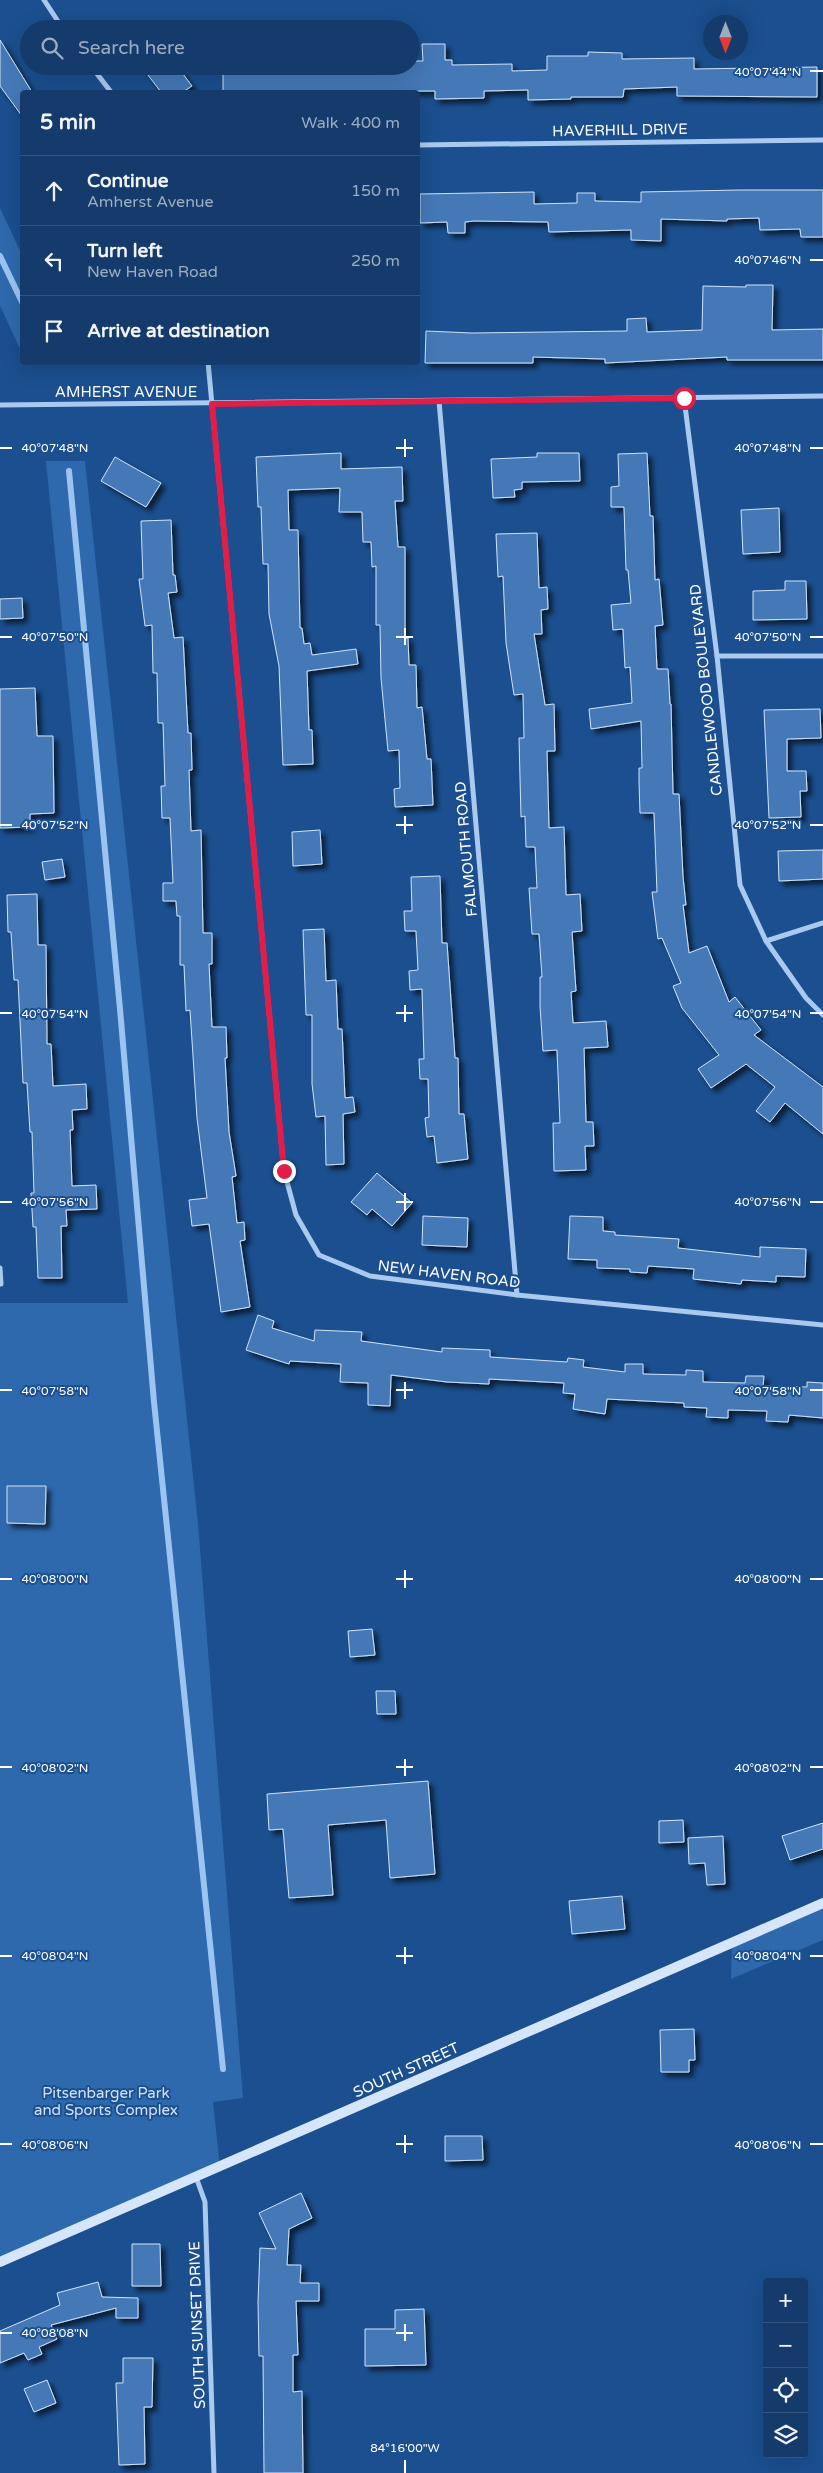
<!DOCTYPE html>
<meta charset="utf-8">
<style>
:root{--surface:#143b6b;--page:#1d4271;--text:#f1f3f6;--muted:#9dadc1;--line:#33557e}
body{margin:0;font-family:"Varela Round",sans-serif;background:var(--page);color:var(--text)}
.controls{position:absolute;right:15px;bottom:15px;display:grid;overflow:hidden;border-radius:5px;box-shadow:0 5px 20px #0002}
.controls button{width:45px;height:45px;display:grid;place-items:center;padding:0;border:0;border-bottom:1px solid var(--line);background:var(--surface);color:var(--text);font:25px sans-serif}
.compass{position:absolute;left:703px;top:15px;width:45px;height:45px;border-radius:50%;background:var(--surface);box-shadow:0 5px 20px #0002;rotate:180deg}
.stop{position:absolute;width:15px;height:15px;margin:-11px;border:4px solid #e11d48;border-radius:50%;background:#fff}
.stop.end{background:#e11d48;border-color:#fff;box-shadow:0 1px 5px #0008}
.list{margin:0;padding:0;list-style:none}
h2{display:flex;justify-content:space-between;align-items:center;height:65px;margin:0;padding:0 20px;font-size:21px}
h2 small{font-size:16px;font-weight:400;color:var(--muted)}
.list li{display:grid;grid-template-columns:32px 1fr auto;gap:15px;align-items:center;box-sizing:border-box;height:70px;padding:0 20px;border-top:1px solid var(--line)}
.list b{display:block;font-size:19px;white-space:nowrap}
.list p{margin:0;font-size:16px;white-space:nowrap;color:var(--muted)}
.list em{font-size:16px;font-style:normal;color:var(--muted)}
.icon{flex:none;width:28px;height:28px;fill:none;stroke:currentColor;stroke-width:2;stroke-linecap:round;stroke-linejoin:round}
.map{position:relative;flex:none;width:823px;height:2473px;overflow:hidden}
.search{position:absolute;background:var(--surface);box-shadow:0 5px 20px #0002;left:20px;top:20px;width:400px;height:55px;display:flex;align-items:center;gap:12px;box-sizing:border-box;padding:0 18px;border-radius:28px;color:var(--muted);font-size:19px}
.panel{position:absolute;background:var(--surface);box-shadow:0 5px 20px #0002;left:20px;top:90px;width:400px;height:275px;border-radius:5px}
.map>svg:first-child{display:block}
</style>
<div class="map">
<svg width="823" height="2473" viewBox="0 0 823 2473">
<defs>
<filter id="shadow"><feDropShadow dx="4.5" dy="4.5" stdDeviation="2.5" flood-color="#0009"/></filter>
</defs>
<rect width="100%" height="100%" fill="#1b4f8f"/>
<g fill="#2e69ad">
<polygon points="0,208 22,255 22,353 0,306"/>
<polygon points="46,461 85,461 198,1523 243,2098 213,2102 220,2167 0,2262 0,1303 128,1303"/>
<polygon points="823,1903 823,1940 731,1979 732,1943"/>
</g>
<g fill="none" stroke-linecap="round" stroke-linejoin="round">
<g stroke="#9cc4f0" stroke-width="6">
<polyline points="0,256 22,302"/>
<polyline points="69,471 120,1009 154,1402 223,2069"/>
</g>
</g>
<g fill="#4478b7" stroke="#cfe3fa" filter="url(#shadow)">
<polygon points="0,40 32,92 22,92 22,116 0,86"/>
<polygon points="422,44 445,44 445,60 452,60 452,65 512,64 512,71 547,70 547,56 588,56 588,52 622,53 622,59 694,58 694,69 817,67 817,97 677,96 677,87 624,89 623,97 571,97 571,99 528,100 528,90 484,91 484,98 435,99 435,91 223,92 223,68 269,68 269,74 304,74 304,66 319,66 320,74 372,72 372,69 406,68 411,66 411,61 423,61"/>
<polygon points="141,66 177,66 192,86 183,92 161,92"/>
<polygon points="739,190 823,190 823,237 801,237 800,229 760,230 759,218 727,219 727,221 661,219 661,241 631,240 631,230 549,232 548,222 474,221 465,222 465,233 448,233 447,222 420,223 420,194 534,192 534,204 577,203 577,193 595,193 595,201 641,202 641,192"/>
<polygon points="746,285 773,285 772,330 823,329 823,360 727,360 727,357 605,363 605,359 533,357 533,363 425,363 426,331 472,333 627,331 627,319 646,318 647,332 702,330 703,286 746,287"/>
<polygon points="341,453 341,469 402,467 403,501 395,501 398,547 405,547 405,638 408,638 409,665 416,665 417,708 422,707 427,759 431,759 433,805 395,807 394,789 400,788 399,750 388,751 381,678 380,625 376,625 376,566 372,567 371,542 363,542 362,512 339,512 340,488 288,490 289,530 298,530 300,628 302,628 304,644 310,643 312,655 356,649 358,664 307,671 309,730 312,730 313,764 283,765 279,666 269,614 268,564 263,564 261,507 258,507 256,457"/>
<polygon points="537,453 579,453 580,481 522,482 522,489 514,490 515,497 493,498 491,459 537,457"/>
<polygon points="647,453 650,516 653,516 655,580 659,579 663,625 655,626 657,669 668,669 670,704 671,704 673,794 679,794 683,877 686,905 683,905 689,953 707,946 729,1002 735,997 761,1030 754,1035 823,1087 823,1134 785,1103 770,1122 756,1111 775,1087 746,1064 711,1088 698,1069 719,1055 682,1008 673,986 681,983 662,938 658,939 652,892 657,892 654,813 640,813 639,782 639,768 642,768 641,721 591,729 589,709 632,703 630,667 625,668 623,629 613,630 611,605 631,603 628,570 626,570 624,507 611,507 611,487 619,486 618,454"/>
<polygon points="115,457 161,483 146,507 101,481"/>
<polygon points="779,508 780,552 743,554 741,510"/>
<polygon points="171,520 173,575 175,575 177,592 168,593 174,638 183,637 188,733 191,733 192,770 189,770 191,831 201,830 203,933 212,933 212,964 209,964 212,1027 226,1027 227,1058 225,1058 229,1132 236,1176 232,1177 237,1223 244,1222 245,1240 240,1241 250,1307 221,1312 209,1224 192,1226 189,1200 207,1198 197,1118 190,1010 186,1011 184,965 180,965 180,916 177,916 176,901 163,901 163,883 173,883 170,818 162,818 161,786 165,786 163,723 158,723 157,673 153,673 152,625 145,626 139,579 143,579 141,521"/>
<polygon points="537,533 539,588 547,587 548,609 541,610 542,634 534,634 545,705 554,704 555,751 547,751 549,828 564,827 566,895 580,894 582,931 572,932 576,991 571,992 573,1023 606,1021 608,1047 584,1048 586,1122 593,1122 594,1146 585,1146 586,1170 554,1171 553,1123 560,1123 557,1050 543,1051 540,1006 540,977 542,977 539,934 532,934 529,888 537,888 535,847 526,847 525,816 521,817 519,738 524,738 523,694 514,695 506,643 503,576 498,577 496,534"/>
<polygon points="785,581 806,581 807,619 753,620 753,591 785,590"/>
<polygon points="22,598 23,618 0,619 0,599"/>
<polygon points="35,688 37,736 53,736 54,813 30,814 30,827 0,828 0,689"/>
<polygon points="820,709 821,738 787,739 787,771 806,771 807,791 800,791 801,817 769,818 764,710"/>
<polygon points="320,830 322,864 293,866 292,832"/>
<polygon points="823,850 823,879 779,881 778,851"/>
<polygon points="62,859 65,877 45,880 42,862"/>
<polygon points="440,876 442,943 447,943 455,1058 458,1058 459,1114 464,1114 468,1159 437,1163 434,1136 427,1137 425,1118 429,1117 428,1079 420,1079 419,1059 424,1059 422,989 410,990 409,971 418,970 416,931 405,931 404,911 412,911 411,877"/>
<polygon points="37,894 38,945 46,945 47,1044 51,1044 53,1086 86,1084 87,1109 72,1110 73,1130 70,1130 72,1186 96,1185 97,1209 66,1210 67,1226 61,1226 62,1278 38,1278 36,1227 33,1227 31,1193 34,1193 32,1132 30,1132 27,1083 23,1083 18,980 14,980 11,932 8,932 7,895"/>
<polygon points="324,929 326,981 336,980 338,1029 342,1029 345,1098 353,1097 355,1112 343,1114 344,1164 326,1165 325,1116 316,1117 312,1084 312,1015 306,1015 303,930"/>
<polygon points="377,1173 412,1203 392,1226 372,1209 367,1215 351,1202"/>
<polygon points="423,1216 468,1218 467,1247 422,1245"/>
<polygon points="570,1216 603,1217 603,1231 615,1232 615,1235 679,1239 678,1248 760,1257 760,1247 806,1249 805,1277 776,1276 776,1282 742,1280 741,1284 693,1279 694,1269 648,1266 647,1273 630,1272 630,1269 597,1268 597,1260 568,1259"/>
<polygon points="258,1315 274,1321 272,1328 314,1341 315,1330 362,1332 361,1341 442,1352 442,1348 490,1350 490,1357 567,1362 568,1358 584,1360 583,1367 625,1372 625,1364 643,1364 643,1374 686,1375 686,1370 703,1371 703,1382 745,1383 746,1376 764,1376 763,1386 807,1387 807,1382 823,1383 823,1418 789,1415 788,1422 766,1421 767,1411 728,1410 728,1418 706,1417 707,1408 684,1407 684,1403 607,1399 605,1414 573,1409 575,1394 563,1393 564,1383 489,1379 489,1384 447,1382 391,1375 390,1406 368,1405 368,1383 340,1382 341,1364 290,1361 289,1364 246,1350"/>
<polygon points="7,1486 46,1486 45,1524 7,1523"/>
<polygon points="372,1629 375,1655 350,1657 348,1631"/>
<polygon points="376,1691 395,1691 396,1714 377,1714"/>
<polygon points="428,1781 435,1874 390,1878 386,1820 328,1825 333,1895 289,1898 283,1829 269,1830 267,1794"/>
<polygon points="683,1820 684,1842 659,1843 659,1821"/>
<polygon points="823,1823 823,1849 790,1860 782,1836"/>
<polygon points="723,1836 725,1884 707,1885 705,1863 689,1864 688,1838"/>
<polygon points="622,1896 625,1929 572,1934 569,1901"/>
<polygon points="694,2029 695,2060 689,2060 689,2072 661,2072 660,2030"/>
<polygon points="445,2136 482,2136 483,2160 445,2161"/>
<polygon points="301,2193 312,2218 289,2229 287,2265 301,2265 300,2283 319,2283 319,2301 296,2301 298,2355 293,2355 293,2392 302,2391 303,2473 264,2473 263,2356 259,2356 258,2302 260,2248 276,2249 259,2213"/>
<polygon points="132,2244 160,2244 161,2286 132,2286"/>
<polygon points="98,2282 102,2297 138,2298 138,2318 116,2318 116,2308 51,2325 57,2339 39,2347 42,2354 28,2360 24,2353 0,2363 0,2331 60,2305 57,2293"/>
<polygon points="424,2309 426,2365 365,2366 365,2329 395,2329 395,2310"/>
<polygon points="123,2358 153,2358 152,2407 144,2407 145,2464 119,2465 116,2383 123,2383"/>
<polygon points="47,2380 56,2403 34,2412 24,2389"/>
</g>
<g fill="none" stroke-linecap="round" stroke-linejoin="round">
<g stroke="#a9c9ee" stroke-width="5">
<polyline points="44,0 63,29"/>
<polyline points="91,66 111,92"/>
<polyline points="418,145 823,140"/>
<polyline points="208,362 284,1171 296,1215 319,1255 370,1276 517,1295 823,1325"/>
<polyline points="684,398 717,656 740,885 766,941 806,998 823,1015"/>
<polyline points="439,401 517,1295"/>
<polyline points="0,405 823,396"/>
<polyline points="717,656 823,656"/>
<polyline points="766,941 823,923"/>
<polyline points="0,1268 1,1284"/>
<polyline points="196,2177 205,2202 214,2473"/>
</g>
<polyline stroke="#d6e6fa" stroke-width="10" points="0,2262 823,1903"/>
</g>
<g fill="none" stroke-linecap="round" stroke-linejoin="round">
<polyline stroke="#e11d48" stroke-width="6" points="284,1171 212,404 684,398"/>
</g>
<path fill="none" stroke="#fff" stroke-width="2" d="M 810,71 L 823,71M 810,260 L 823,260M 405,439 L 405,457M 0,448 L 12,448M 396,448 L 413,448M 810,448 L 823,448M 405,628 L 405,645M 0,637 L 12,637M 396,637 L 413,637M 810,637 L 823,637M 405,816 L 405,834M 0,825 L 12,825M 396,825 L 413,825M 810,825 L 823,825M 405,1005 L 405,1022M 0,1013 L 12,1013M 396,1013 L 413,1013M 810,1013 L 823,1013M 405,1193 L 405,1211M 0,1202 L 12,1202M 396,1202 L 413,1202M 810,1202 L 823,1202M 405,1382 L 405,1399M 0,1390 L 12,1390M 396,1390 L 413,1390M 810,1390 L 823,1390M 405,1570 L 405,1588M 0,1579 L 12,1579M 396,1579 L 413,1579M 810,1579 L 823,1579M 405,1759 L 405,1776M 0,1767 L 12,1767M 396,1767 L 413,1767M 810,1767 L 823,1767M 405,1947 L 405,1964M 0,1956 L 12,1956M 396,1956 L 413,1956M 810,1956 L 823,1956M 405,2135 L 405,2153M 0,2144 L 12,2144M 396,2144 L 413,2144M 810,2144 L 823,2144M 405,2324 L 405,2341M 0,2333 L 12,2333M 396,2333 L 413,2333M 405,2460 L 405,2473"/>
<g text-anchor="middle" stroke-width="4" stroke-linejoin="round" paint-order="stroke">
<g font-size="15" fill="#fff" stroke="#1b4f8f">
<text transform="translate(620 130) rotate(-1)" y="5">HAVERHILL DRIVE</text>
<text x="126" y="397">AMHERST AVENUE</text>
<text transform="translate(706 690) rotate(-96)" y="5">CANDLEWOOD BOULEVARD</text>
<text transform="translate(466 849) rotate(-95)" y="5">FALMOUTH ROAD</text>
<text transform="translate(449 1274) rotate(7)" y="5">NEW HAVEN ROAD</text>
<text transform="translate(406 2070) rotate(-24)" y="5">SOUTH STREET</text>
<text transform="translate(197 2325) rotate(-92)" y="5">SOUTH SUNSET DRIVE</text>
</g>
<g font-size="15" fill="#cfe3fa" stroke="#1b4f8f">
<text x="106" y="2098">Pitsenbarger Park<tspan x="106" dy="17">and Sports Complex</tspan></text>
</g>
</g>
<g font-size="12" text-anchor="middle" fill="#fff" stroke="#1b4f8f" stroke-width="4" stroke-linejoin="round" paint-order="stroke">
<text x="768" y="76">40°07'44"N</text>
<text x="768" y="264">40°07'46"N</text>
<text x="768" y="452">40°07'48"N</text>
<text x="55" y="452">40°07'48"N</text>
<text x="768" y="641">40°07'50"N</text>
<text x="55" y="641">40°07'50"N</text>
<text x="55" y="829">40°07'52"N</text>
<text x="768" y="829">40°07'52"N</text>
<text x="768" y="1018">40°07'54"N</text>
<text x="55" y="1018">40°07'54"N</text>
<text x="55" y="1206">40°07'56"N</text>
<text x="768" y="1206">40°07'56"N</text>
<text x="55" y="1395">40°07'58"N</text>
<text x="768" y="1395">40°07'58"N</text>
<text x="768" y="1583">40°08'00"N</text>
<text x="55" y="1583">40°08'00"N</text>
<text x="768" y="1772">40°08'02"N</text>
<text x="55" y="1772">40°08'02"N</text>
<text x="768" y="1960">40°08'04"N</text>
<text x="55" y="1960">40°08'04"N</text>
<text x="768" y="2149">40°08'06"N</text>
<text x="55" y="2149">40°08'06"N</text>
<text x="55" y="2337">40°08'08"N</text>
<text x="405" y="2452">84°16'00"W</text>
</g>
</svg>
<div class="controls">
<button>+</button>
<button>−</button>
<button><svg class="icon" aria-label="locate" viewBox="0 0 24 24"><circle cx="12" cy="12" r="6"/><path d="M12 2v4M12 18v4M2 12h4M18 12h4"/></svg></button>
<button><svg class="icon" aria-label="layers" viewBox="0 0 24 24"><path d="M12 4l9 5-9 5-9-5zM3 14l9 5 9-5"/></svg></button>
</div>
<svg class="compass" viewBox="-18 -18 36 36"><path d="M0-13l5 13h-10z" fill="#e53935"/><path d="M0 13l5-13h-10z" fill="#9dadc1"/></svg>
<div class="stop" style="left:684px;top:398px"></div>
<div class="stop end" style="left:284px;top:1171px"></div>
<div class="search"><svg class="icon" aria-label="search" viewBox="0 0 24 24"><circle cx="10" cy="10" r="6"/><path d="M15 15l6 6"/></svg>Search here</div>
<section class="panel">
<h2>5 min<small>Walk · 400 m</small></h2>
<ul class="list">
<li><svg class="icon" aria-label="ahead" viewBox="0 0 24 24"><path d="M12 20V5M6 11l6-6 6 6"/></svg><div><b>Continue</b><p>Amherst Avenue</p></div><em>150 m</em></li>
<li><svg class="icon" aria-label="left" viewBox="0 0 24 24"><path d="M17 20v-9H6M10 6l-5 5 5 5"/></svg><div><b>Turn left</b><p>New Haven Road</p></div><em>250 m</em></li>
<li><svg class="icon" aria-label="arrive" viewBox="0 0 24 24"><path d="M6 21V4h12l-3 4 3 4H6"/></svg><div><b>Arrive at destination</b></div></li>
</ul>
</section>
</div>
